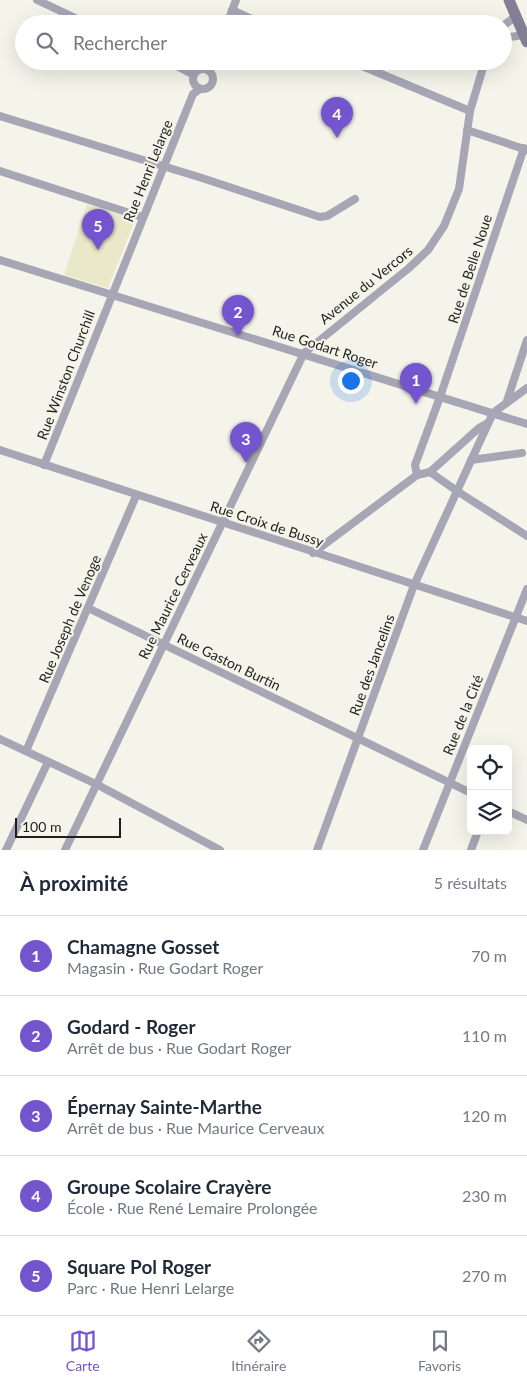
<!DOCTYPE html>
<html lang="fr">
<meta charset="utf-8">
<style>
:root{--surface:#fff;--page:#f6f6f7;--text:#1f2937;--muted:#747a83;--line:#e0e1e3;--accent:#7455ce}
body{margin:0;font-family:Lato,sans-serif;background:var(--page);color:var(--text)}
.controls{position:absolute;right:15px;bottom:15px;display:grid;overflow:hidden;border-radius:8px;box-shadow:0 5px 20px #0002}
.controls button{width:45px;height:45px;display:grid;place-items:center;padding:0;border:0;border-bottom:1px solid var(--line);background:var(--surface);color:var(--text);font:25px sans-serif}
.scale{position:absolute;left:15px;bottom:12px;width:106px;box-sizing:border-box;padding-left:5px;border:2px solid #1f1f1c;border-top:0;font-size:14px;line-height:18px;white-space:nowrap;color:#1f1f1c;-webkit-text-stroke:4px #f5f4eb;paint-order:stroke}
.you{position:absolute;left:350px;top:380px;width:18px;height:18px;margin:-12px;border:4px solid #fff;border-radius:50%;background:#1a73e8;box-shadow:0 0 0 8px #1a73e833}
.badge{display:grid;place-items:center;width:32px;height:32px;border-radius:50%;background:var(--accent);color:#fff;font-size:16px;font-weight:700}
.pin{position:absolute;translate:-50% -41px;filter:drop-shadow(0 1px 2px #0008)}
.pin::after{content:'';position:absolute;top:26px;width:18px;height:15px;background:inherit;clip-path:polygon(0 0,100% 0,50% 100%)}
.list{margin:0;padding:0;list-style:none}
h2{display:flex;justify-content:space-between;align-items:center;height:65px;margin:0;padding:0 20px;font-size:21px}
h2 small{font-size:16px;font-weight:400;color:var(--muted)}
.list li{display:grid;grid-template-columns:32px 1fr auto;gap:15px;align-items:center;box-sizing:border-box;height:80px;padding:0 20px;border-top:1px solid var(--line)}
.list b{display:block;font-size:19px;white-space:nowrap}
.list p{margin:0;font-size:16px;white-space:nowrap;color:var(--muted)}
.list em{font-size:16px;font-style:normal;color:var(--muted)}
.icon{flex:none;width:28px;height:28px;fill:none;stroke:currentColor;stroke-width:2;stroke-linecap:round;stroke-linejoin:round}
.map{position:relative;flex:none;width:527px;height:850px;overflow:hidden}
.search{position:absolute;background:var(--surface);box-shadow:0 5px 20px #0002;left:15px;right:15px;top:15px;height:55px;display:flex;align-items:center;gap:12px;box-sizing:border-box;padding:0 18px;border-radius:28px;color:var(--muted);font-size:19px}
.sheet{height:465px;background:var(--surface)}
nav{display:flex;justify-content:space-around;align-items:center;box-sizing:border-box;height:70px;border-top:1px solid var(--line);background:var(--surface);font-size:14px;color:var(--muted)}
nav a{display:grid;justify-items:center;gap:2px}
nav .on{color:var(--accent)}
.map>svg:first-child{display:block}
</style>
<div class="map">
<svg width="527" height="850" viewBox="0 0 527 850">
<rect width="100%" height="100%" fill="#f5f4eb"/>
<polygon fill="#e9e8c9" points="87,204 130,218 133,225 108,288 64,275"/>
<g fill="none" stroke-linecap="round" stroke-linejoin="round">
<g stroke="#a7a6b4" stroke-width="8">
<polyline points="37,0 88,24"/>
<polyline points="232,10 263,24"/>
<polyline points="227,24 236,0"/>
<polyline points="503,26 516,16"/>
<polyline points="503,38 524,35"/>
<polyline points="167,61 194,75"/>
<polyline points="350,61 470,111"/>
<circle cx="203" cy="79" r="10"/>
<polyline points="0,116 202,178 320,217 327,216 355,199"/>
<polyline points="467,130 527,150"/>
<polyline points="0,171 142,217"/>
<polyline points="0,260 527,424"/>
<polyline points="507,401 527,340"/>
<polyline points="0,450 527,621"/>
<polyline points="471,460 522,453"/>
<polyline points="44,465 193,94 200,89"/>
<polyline points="430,472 457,491 493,413 527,388"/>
<polyline points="417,475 415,465 440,397 524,148"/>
<polyline points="313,553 417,475 430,472 479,428 488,423"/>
<polyline points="88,608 471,793"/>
<polyline points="0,739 96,784 220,850"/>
<polyline points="26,751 136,496"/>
<polyline points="508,811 527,820"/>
<polyline points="6,850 48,762"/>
<polyline points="65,850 304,353 409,268 428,250 444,226 459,189 470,111 485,61"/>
<polyline points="317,850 414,585 457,491 527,536"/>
<polyline points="423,850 527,589"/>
<polyline points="471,850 478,831"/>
</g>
<polyline stroke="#838095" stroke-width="11" points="509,0 527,42"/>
</g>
<g text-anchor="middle" stroke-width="4" stroke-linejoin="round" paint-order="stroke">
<g font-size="14" fill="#1f1f1c" stroke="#f5f4eb">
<text transform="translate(148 171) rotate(-68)" y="5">Rue Henri Lelarge</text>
<text transform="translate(470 269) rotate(-72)" y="5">Rue de Belle Noue</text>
<text transform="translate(366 285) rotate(-39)" y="5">Avenue du Vercors</text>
<text transform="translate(325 347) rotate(18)" y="5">Rue Godart Roger</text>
<text transform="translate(66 375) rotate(-69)" y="5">Rue Winston Churchill</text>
<text transform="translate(267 524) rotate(18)" y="5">Rue Croix de Bussy</text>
<text transform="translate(173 596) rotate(-64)" y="5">Rue Maurice Cerveaux</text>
<text transform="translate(70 619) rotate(-67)" y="5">Rue Joseph de Venoge</text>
<text transform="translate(229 662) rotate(26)" y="5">Rue Gaston Burtin</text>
<text transform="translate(372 665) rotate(-70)" y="5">Rue des Jancelins</text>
<text transform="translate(463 715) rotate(-68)" y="5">Rue de la Cité</text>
</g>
</g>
</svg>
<div class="controls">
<button><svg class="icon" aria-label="locate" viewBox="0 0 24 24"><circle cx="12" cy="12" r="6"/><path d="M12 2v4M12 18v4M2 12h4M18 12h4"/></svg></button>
<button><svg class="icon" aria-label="layers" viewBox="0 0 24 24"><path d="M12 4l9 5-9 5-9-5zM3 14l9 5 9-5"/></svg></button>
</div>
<div class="scale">100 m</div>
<div class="you"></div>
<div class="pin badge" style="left:416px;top:404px">1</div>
<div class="pin badge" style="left:238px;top:336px">2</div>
<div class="pin badge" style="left:246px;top:463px">3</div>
<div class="pin badge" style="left:337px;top:138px">4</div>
<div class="pin badge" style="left:98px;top:250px">5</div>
<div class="search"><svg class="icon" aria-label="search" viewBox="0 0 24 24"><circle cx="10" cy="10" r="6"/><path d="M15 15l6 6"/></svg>Rechercher</div>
</div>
<section class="sheet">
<h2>À proximité<small>5 résultats</small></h2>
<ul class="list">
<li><span class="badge">1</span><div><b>Chamagne Gosset</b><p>Magasin · Rue Godart Roger</p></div><em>70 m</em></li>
<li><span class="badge">2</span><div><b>Godard - Roger</b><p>Arrêt de bus · Rue Godart Roger</p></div><em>110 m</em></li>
<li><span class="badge">3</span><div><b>Épernay Sainte-Marthe</b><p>Arrêt de bus · Rue Maurice Cerveaux</p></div><em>120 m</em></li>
<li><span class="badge">4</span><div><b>Groupe Scolaire Crayère</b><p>École · Rue René Lemaire Prolongée</p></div><em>230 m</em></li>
<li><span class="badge">5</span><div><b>Square Pol Roger</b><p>Parc · Rue Henri Lelarge</p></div><em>270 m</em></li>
</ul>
</section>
<nav>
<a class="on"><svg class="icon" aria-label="map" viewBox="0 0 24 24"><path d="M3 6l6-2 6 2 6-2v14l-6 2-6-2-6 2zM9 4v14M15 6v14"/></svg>Carte</a>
<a><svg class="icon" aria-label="directions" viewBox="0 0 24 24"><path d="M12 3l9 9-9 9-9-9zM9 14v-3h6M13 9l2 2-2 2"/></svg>Itinéraire</a>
<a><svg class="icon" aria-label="saved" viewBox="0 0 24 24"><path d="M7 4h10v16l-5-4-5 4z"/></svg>Favoris</a>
</nav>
